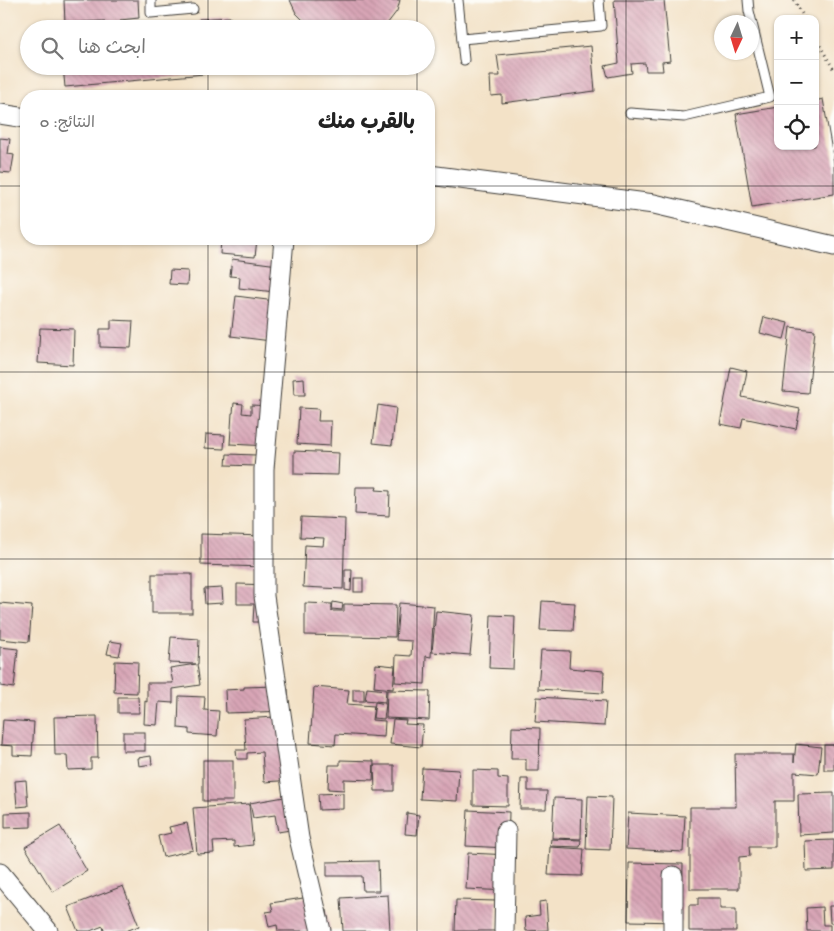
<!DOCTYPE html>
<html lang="ar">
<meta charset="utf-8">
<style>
:root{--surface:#fff;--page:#f6f6f6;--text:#222;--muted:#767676;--line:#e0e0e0}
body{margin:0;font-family:"Gochi Hand","Playpen Sans Arabic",sans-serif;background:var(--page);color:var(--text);direction:rtl}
.controls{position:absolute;right:15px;top:15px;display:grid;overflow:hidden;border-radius:10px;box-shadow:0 1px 4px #0004}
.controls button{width:45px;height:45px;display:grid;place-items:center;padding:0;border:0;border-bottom:1px solid var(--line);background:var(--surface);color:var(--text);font:25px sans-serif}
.compass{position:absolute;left:714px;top:15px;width:45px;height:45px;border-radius:50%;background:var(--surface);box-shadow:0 1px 4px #0004;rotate:184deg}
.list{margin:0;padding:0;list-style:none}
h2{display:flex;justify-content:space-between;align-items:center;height:65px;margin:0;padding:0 20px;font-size:21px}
h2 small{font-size:16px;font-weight:400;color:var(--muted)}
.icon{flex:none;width:28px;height:28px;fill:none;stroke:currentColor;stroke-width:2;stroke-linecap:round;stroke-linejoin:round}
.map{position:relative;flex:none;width:834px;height:931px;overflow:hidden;direction:ltr}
.search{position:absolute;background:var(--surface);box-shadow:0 1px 4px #0004;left:20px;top:20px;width:415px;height:55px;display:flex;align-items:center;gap:12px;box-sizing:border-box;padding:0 18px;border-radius:28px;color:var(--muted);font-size:19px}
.panel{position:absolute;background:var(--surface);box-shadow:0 1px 4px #0004;left:20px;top:90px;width:415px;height:155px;border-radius:20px;direction:rtl}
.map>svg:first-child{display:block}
</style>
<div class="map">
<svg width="834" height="931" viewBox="0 0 834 931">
<defs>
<pattern id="building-back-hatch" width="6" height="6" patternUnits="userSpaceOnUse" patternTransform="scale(1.25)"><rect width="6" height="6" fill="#d8a5b6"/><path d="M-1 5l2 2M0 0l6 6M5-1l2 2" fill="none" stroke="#b98d9c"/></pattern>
</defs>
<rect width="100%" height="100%" fill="#fdfcf7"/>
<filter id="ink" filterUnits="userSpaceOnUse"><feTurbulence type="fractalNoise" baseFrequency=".02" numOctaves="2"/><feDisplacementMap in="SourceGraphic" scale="10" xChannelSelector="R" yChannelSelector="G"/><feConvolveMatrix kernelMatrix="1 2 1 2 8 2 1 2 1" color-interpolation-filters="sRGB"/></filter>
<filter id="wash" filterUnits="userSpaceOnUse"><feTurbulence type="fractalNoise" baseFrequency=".0096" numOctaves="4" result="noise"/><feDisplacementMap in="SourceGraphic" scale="20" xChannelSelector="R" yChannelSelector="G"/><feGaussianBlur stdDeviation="1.12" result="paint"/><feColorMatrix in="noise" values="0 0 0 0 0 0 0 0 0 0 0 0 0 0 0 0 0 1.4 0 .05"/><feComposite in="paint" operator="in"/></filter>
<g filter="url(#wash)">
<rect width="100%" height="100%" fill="#f3e2c7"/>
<g id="blocks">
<g fill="url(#building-back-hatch)">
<polygon points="64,0 138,0 139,18 120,20 121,29 104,29 104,21 65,23"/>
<polygon points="290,0 400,0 397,11 387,24 380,29 312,29 296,13"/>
<polygon points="614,0 664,0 670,61 662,62 663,71 646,71 645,63 631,64 632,73 608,77 605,66 619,63"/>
<polygon points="230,17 231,29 176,29 176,27 199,26 199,19"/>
<polygon points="591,46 595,91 502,103 502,95 491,96 490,76 500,76 497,55"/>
<polygon points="63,66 203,66 204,74 65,87"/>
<polygon points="823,99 834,163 834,194 752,207 736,114 778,107 778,146 815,146 815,101"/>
<polygon points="0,138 10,139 8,154 14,155 11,173 0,172"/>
<polygon points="221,239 257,239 255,257 220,254"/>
<polygon points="232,259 278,265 275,292 239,288 240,277 230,276"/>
<polygon points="170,270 188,271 187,285 169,284"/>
<polygon points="236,296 275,301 271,341 231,336"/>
<polygon points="764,317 788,323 784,339 760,333"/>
<polygon points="111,320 133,321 131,348 100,347 100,329 111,329"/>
<polygon points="790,327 815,330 808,393 783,391"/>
<polygon points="40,328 74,329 73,365 38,363"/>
<polygon points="731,367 747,371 742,397 800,409 796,429 743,418 741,428 720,424"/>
<polygon points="304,378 305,395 294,395 293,379"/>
<polygon points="234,403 243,404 242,413 251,414 251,405 270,406 268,446 230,444 232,413 233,413"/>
<polygon points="378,405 396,408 392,445 373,443"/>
<polygon points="299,408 319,409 318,421 331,421 330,446 297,444"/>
<polygon points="206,434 225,435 224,449 205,448"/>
<polygon points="294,451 339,453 338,475 294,474"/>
<polygon points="227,454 256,455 255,466 226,465"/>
<polygon points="356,487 377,487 376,490 390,491 389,516 355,514"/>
<polygon points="301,517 345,519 343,589 303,587 305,545 323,546 324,538 300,537"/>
<polygon points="201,534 263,536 263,567 201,565"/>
<polygon points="345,570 352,570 351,591 345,590"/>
<rect x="152" y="574" width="40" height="39"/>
<rect x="354" y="578" width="9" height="14"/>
<polygon points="237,584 272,585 271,622 253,622 254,604 237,604"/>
<polygon points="222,588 223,603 205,604 204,589"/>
<polygon points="542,601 575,603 573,631 540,630"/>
<polygon points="333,602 343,604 342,610 332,609"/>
<polygon points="0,603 32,606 29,642 0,639"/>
<polygon points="305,603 332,604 332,612 332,611 344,611 344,604 396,605 395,637 305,635"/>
<polygon points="399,603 434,606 431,657 426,656 425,684 395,682 396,655 411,656 412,641 396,640"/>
<polygon points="436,611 474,615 470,655 432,652"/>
<polygon points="491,615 515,616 513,669 489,668"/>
<polygon points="171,637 199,639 198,664 197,664 200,685 173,689 173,703 159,702 157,725 144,724 145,701 147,702 147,683 173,683 170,668 196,664 169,663"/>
<polygon points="110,641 122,643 119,656 107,654"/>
<polygon points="0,647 18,649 14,688 0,686"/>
<polygon points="541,650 570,651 569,668 604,671 603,693 538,689"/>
<polygon points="115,661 138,662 137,693 114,692"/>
<polygon points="376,664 395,666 393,689 374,687"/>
<polygon points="277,686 277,689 288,689 289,711 226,713 225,690 244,689 244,687"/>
<polygon points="314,687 349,690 347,704 374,706 372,720 385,721 384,737 336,734 335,745 310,743"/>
<polygon points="367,688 386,690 385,702 365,700"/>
<rect x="353" y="689" width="11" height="12"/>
<polygon points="387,690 430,691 429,720 386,718"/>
<polygon points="179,696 205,697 204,710 219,711 217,736 189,734 189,729 178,728"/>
<polygon points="118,697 138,697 139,713 118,713"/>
<polygon points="537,697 606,701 604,726 535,722"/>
<polygon points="375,702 386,704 384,719 373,718"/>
<polygon points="97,716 98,758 91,758 91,769 68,770 67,755 55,755 54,717"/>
<polygon points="289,716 293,780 264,782 262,752 247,753 247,759 237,759 236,750 246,750 244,719"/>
<polygon points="393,719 406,720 405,724 423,725 421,747 390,744"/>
<polygon points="3,720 34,722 32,756 13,755 13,746 1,745"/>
<polygon points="512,727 540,728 539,771 526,771 526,759 511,759"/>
<rect x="123" y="732" width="22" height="19"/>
<polygon points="796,744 821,747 818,774 794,772 794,801 775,801 775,847 749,847 750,856 739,857 739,889 690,889 690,807 736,807 735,754 794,754 794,762"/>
<rect x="824" y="745" width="10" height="25"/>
<polygon points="151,756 152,764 139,766 138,758"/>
<rect x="203" y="760" width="30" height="41"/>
<polygon points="340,760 374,761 373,780 344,779 344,790 328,789 329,765 340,765"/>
<polygon points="374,765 394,765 394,791 375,791"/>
<polygon points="422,768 459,770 457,801 420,799"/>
<polygon points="473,770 498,771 498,778 508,779 508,806 473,805"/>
<polygon points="521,779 528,779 528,791 547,791 546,809 520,809"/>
<polygon points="26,780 28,806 17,807 15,781"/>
<polygon points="343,793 343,809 319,810 318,794"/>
<polygon points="834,793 834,833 799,835 798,794"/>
<polygon points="290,796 296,829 278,832 275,815 253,818 250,803"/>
<polygon points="588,796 612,797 610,850 586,849"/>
<polygon points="554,798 582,799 581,839 552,838"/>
<polygon points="249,804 253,845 234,847 234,841 213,842 214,853 197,854 193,808"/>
<polygon points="468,810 509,812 508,848 466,846"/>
<polygon points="31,812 31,827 5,828 5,813"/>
<polygon points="407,813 419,815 417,835 405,834"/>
<polygon points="628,813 685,816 683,852 626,849"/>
<polygon points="187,823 193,850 163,857 158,836 171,833 169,827"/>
<polygon points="60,826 87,871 53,892 25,847"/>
<polygon points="551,839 581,840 580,847 550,846"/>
<polygon points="834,840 834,870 806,871 805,841"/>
<polygon points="550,847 584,849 582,876 548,875"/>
<polygon points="468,853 510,855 508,891 466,889"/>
<polygon points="378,861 379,891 363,891 362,876 327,876 327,862"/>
<polygon points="629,863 683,864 682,922 628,921"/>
<polygon points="123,886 139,926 126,931 104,931 103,926 90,931 78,931 68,907"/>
<polygon points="388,895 390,931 343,931 341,898"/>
<polygon points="316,896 318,911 327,910 330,931 278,931 277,925 269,927 266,912 273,911 271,903"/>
<polygon points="698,898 720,898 720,909 736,909 736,931 689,931 689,905 698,905"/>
<polygon points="456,900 497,901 496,931 455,931"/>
<polygon points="546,901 548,930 526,931 525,917 540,915 539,902"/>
<polygon points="829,906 834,906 834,923 830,923"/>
<polygon points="822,907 823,925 830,925 830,931 807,931 806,908"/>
</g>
</g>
</g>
<g filter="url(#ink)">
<use href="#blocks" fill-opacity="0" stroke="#3c3a36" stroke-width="1"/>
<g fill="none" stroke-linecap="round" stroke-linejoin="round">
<g stroke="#3c3a36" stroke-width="11">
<g id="lane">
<polyline points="151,0 151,13 193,9"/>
<polyline points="458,0 464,60"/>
<polyline points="462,39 601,26 599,0"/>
<polyline points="630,113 684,117 770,97 749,11 748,0"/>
</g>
</g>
<g stroke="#3c3a36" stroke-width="21">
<g id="street">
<polyline points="0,114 26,118"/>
<polyline points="429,175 654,204 834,246"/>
<polyline points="284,239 264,469 264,596 299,838 321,931"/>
<polyline points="0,873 48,931"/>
<polyline points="673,876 673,931"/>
<polyline points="504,931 506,831"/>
</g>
</g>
<g stroke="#3c3a36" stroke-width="3" stroke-dasharray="1 4" stroke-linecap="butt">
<polyline points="794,0 805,19"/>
<polyline points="815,37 834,70"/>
</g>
<use href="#lane" stroke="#fff" stroke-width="9"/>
<use href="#street" stroke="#fff" stroke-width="19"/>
</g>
</g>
<path fill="none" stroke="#1c1c1c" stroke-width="1" stroke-opacity="0.55" d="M 208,0 L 208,29M 417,0 L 417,29M 626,0 L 626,931M 208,66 L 208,96M 417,66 L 417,96M 0,186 L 26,186M 429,186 L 834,186M 208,239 L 208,931M 417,239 L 417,931M 0,372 L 834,372M 0,559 L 834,559M 0,745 L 834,745"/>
</svg>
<div class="controls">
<button>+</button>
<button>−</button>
<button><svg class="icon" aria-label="locate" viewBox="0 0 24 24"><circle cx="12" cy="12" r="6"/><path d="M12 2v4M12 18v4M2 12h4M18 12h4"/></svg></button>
</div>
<svg class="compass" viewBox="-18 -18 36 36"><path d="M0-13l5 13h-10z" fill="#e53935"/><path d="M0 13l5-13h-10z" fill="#767676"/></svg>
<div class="search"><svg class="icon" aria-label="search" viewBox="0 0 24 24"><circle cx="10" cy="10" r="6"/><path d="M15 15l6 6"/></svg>ابحث هنا</div>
<section class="panel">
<h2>بالقرب منك<small>النتائج: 0</small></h2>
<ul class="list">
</ul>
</section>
</div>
